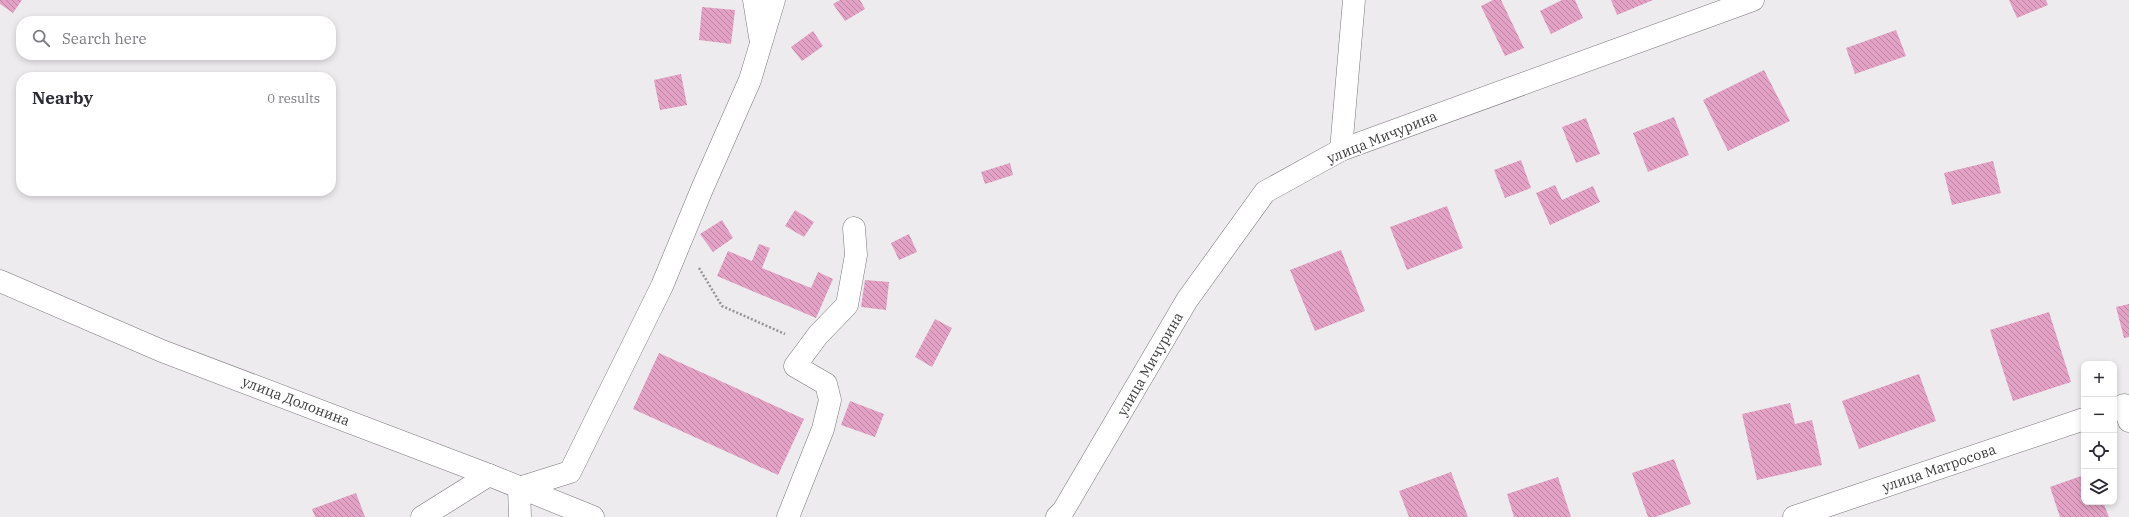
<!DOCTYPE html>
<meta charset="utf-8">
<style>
:root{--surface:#fff;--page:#f7f7f7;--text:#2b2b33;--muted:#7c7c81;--line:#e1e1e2}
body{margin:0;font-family:"IBM Plex Serif",serif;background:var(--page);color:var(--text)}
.controls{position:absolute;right:12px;bottom:12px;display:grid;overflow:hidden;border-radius:8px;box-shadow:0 2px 6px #0003}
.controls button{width:36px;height:36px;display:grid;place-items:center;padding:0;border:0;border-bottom:1px solid var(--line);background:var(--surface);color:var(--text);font:20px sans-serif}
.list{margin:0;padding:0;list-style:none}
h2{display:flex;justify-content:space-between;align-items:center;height:52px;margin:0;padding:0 16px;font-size:17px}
h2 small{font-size:13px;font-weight:400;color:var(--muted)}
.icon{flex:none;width:22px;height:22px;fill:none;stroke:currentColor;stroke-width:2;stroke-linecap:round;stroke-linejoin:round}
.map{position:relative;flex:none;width:2129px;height:517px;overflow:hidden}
.search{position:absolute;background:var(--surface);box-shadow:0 2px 6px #0003;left:16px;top:16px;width:320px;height:44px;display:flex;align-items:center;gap:10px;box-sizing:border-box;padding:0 14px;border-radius:16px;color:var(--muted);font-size:15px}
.panel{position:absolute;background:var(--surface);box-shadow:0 2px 6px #0003;left:16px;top:72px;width:320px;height:124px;border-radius:16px}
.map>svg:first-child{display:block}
</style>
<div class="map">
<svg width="2129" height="517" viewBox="0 0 2129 517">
<defs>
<pattern id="building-back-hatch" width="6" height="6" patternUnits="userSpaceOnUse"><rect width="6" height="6" fill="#e3a2c5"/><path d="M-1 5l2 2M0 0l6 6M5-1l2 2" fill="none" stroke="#b985a1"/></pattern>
</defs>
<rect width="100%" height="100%" fill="#edebee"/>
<g fill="url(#building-back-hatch)">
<polygon points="0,0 22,0 13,13 0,4"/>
<polygon points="840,0 860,0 865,9 845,21 833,4"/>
<polygon points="1493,0 1501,0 1524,48 1505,56 1481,6"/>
<polygon points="1562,0 1575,0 1583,18 1551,34 1540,11"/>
<polygon points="1611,0 1653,0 1617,15"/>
<polygon points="2009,0 2046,0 2048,5 2017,18"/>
<polygon points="702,7 735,10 731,44 699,40"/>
<polygon points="1896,30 1906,56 1855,74 1846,48"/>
<polygon points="813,31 823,46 802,61 791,47"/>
<polygon points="1764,70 1790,121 1728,151 1703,100"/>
<polygon points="681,74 687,105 660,110 654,80"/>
<polygon points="1674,117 1689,155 1648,172 1633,133"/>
<polygon points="1586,118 1600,154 1576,163 1562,127"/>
<polygon points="1521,160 1531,188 1505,198 1494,170"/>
<polygon points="1993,161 2001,193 1952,205 1944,173"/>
<polygon points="1010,163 1013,175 985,184 981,172"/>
<polygon points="1555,185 1562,200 1593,186 1600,202 1550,225 1536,193"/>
<polygon points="1447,206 1463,248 1407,270 1390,227"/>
<polygon points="795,210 814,222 804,237 785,226"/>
<polygon points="722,220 733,238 713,252 700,234"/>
<polygon points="909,234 917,252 899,260 891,243"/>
<polygon points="759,244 770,248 762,268 811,288 818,272 833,279 816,318 717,276 728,251 752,261"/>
<polygon points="1341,250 1365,311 1315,331 1290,270"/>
<polygon points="865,280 889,282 886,310 861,307"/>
<polygon points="2129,304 2129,337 2124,338 2116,307"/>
<polygon points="2049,312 2071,382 2013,401 1990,330"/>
<polygon points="935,319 952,328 932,367 915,357"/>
<polygon points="659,353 804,419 778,475 633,409"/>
<polygon points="1919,374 1936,421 1859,449 1842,401"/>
<polygon points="850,401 884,414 875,437 841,425"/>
<polygon points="1790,403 1795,424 1812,420 1822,465 1757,480 1742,414"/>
<polygon points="1674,459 1691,504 1655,517 1648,517 1632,473"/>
<polygon points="1451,472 1468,517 1409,517 1399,491"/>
<polygon points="2084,475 2084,502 2103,502 2109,517 2060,517 2050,487"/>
<polygon points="1558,477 1571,517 1514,517 1507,494"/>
<polygon points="356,493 365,517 315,517 312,509"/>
</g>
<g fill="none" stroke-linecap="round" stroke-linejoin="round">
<g stroke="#787679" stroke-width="23">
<g id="minor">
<polyline points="754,0 760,37"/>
<polyline points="1341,150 1354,0"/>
<polyline points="0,281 162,351 489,475 593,517"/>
<polyline points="2124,405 2129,421"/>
<polyline points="422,517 489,475"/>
<polyline points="520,517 519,488 570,472 662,286 702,189 750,80 774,0"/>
<polyline points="788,517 823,429 830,400 826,384 795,366 818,335 847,305 856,255 854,228"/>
<polyline points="1057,517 1063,511 1187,300 1265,192 1341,150 1753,0"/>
<polyline points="1794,517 2084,419"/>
</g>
</g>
<polyline stroke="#949395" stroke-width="2.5" stroke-dasharray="2 2" stroke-linecap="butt" points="699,268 722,306 785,334"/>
<use href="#minor" stroke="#fff" stroke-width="22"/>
</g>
<g text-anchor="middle" stroke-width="3" stroke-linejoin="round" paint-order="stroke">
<g font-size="14" fill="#3c3b3c" stroke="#fff">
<text transform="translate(1382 137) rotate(-22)" y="5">улица Мичурина</text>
<text transform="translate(1150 364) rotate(-60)" y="5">улица Мичурина</text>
<text transform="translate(296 401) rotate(21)" y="5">улица Долонина</text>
<text transform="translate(1939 468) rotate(-19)" y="5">улица Матросова</text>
</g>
</g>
</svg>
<div class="controls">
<button>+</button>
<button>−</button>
<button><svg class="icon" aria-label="locate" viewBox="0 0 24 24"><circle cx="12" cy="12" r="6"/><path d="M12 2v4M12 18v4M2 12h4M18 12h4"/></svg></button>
<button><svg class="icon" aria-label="layers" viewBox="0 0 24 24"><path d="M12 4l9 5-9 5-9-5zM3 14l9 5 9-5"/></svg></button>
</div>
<div class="search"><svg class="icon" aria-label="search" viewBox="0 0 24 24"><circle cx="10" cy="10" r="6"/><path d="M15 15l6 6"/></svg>Search here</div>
<section class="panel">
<h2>Nearby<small>0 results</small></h2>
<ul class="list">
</ul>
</section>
</div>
